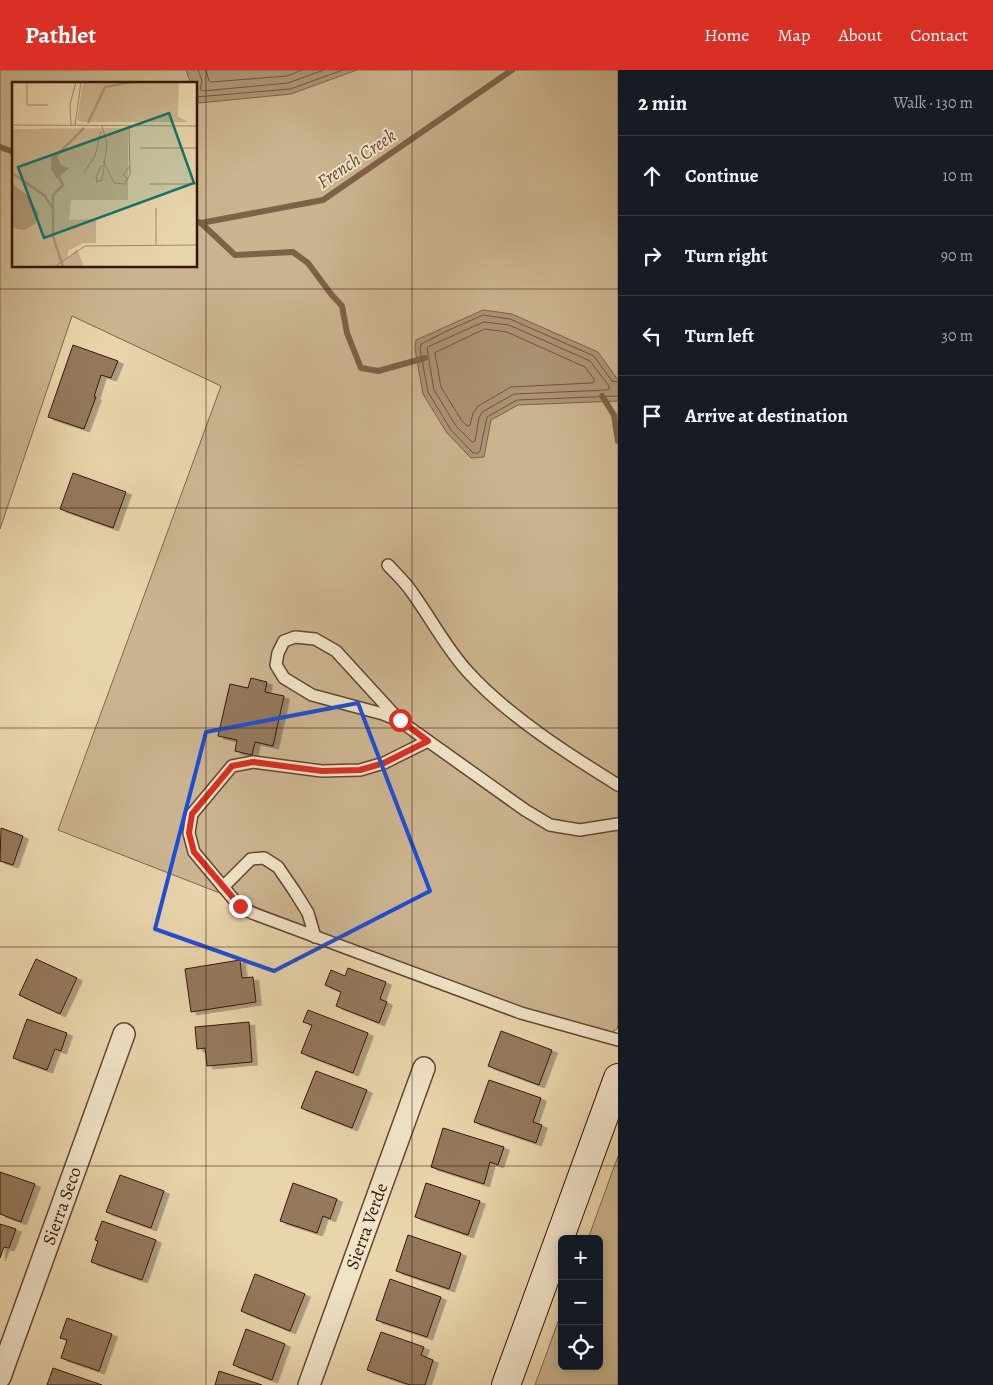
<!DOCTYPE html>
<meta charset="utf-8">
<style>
:root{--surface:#171b24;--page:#20242c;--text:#f1f3f6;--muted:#9ea1a6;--line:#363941;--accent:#d93025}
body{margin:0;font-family:Alegreya,serif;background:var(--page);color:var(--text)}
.controls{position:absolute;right:15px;bottom:15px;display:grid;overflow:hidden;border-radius:8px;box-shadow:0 2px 12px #0003}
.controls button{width:45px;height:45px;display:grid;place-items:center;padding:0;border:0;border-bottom:1px solid var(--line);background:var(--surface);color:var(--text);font:25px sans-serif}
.stop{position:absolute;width:15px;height:15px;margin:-11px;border:4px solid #d93025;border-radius:50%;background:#fff}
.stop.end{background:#d93025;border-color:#fff;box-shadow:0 1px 5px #0008}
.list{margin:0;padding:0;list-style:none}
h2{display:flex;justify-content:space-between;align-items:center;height:65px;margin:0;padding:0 20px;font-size:21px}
h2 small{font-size:16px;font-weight:400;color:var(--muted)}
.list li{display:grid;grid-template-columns:32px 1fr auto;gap:15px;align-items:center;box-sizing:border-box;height:80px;padding:0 20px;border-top:1px solid var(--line)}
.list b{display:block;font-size:19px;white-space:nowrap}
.list em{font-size:16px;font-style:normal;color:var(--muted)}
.icon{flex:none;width:28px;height:28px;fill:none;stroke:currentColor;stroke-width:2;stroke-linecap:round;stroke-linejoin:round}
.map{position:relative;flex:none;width:618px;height:1315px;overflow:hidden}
header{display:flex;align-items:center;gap:30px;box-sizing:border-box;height:70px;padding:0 25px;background:var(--accent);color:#fff}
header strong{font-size:24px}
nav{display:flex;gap:28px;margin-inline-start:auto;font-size:18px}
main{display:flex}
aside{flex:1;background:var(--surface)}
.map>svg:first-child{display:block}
</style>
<header>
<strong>Pathlet</strong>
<nav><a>Home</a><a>Map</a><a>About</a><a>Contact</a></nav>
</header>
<main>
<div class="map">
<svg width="618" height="1315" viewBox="0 0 618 1315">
<defs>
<filter id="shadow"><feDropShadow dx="5.5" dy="3" stdDeviation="0" flood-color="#0004"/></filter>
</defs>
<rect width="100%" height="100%" fill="#e9d5ac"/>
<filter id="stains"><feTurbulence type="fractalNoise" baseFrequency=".004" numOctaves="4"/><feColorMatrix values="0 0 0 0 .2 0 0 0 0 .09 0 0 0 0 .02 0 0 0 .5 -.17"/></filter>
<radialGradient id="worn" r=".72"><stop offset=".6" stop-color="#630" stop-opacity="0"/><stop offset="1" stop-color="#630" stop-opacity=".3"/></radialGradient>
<g fill="#cbb590" stroke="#81664c" fill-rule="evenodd">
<path d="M 0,0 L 618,0 L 618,955 L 617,959 L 597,970 L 58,760 L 221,316 L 72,246 L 0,459 ZM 14,14 L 196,14 L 196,196 L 14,196 Z"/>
<polygon points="618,1086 618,1315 535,1315 562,1241 562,1296 599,1296 599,1169 588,1169"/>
</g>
<g fill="#ac9474" stroke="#7d6248">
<polygon points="186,0 357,0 291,24 199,33 196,27 196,14 191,14"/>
<polygon points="483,240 512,244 598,282 618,310 618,331 518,335 491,350 484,387 471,388 447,363 423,324 415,279 416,270"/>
</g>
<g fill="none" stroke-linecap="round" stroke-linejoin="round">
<g stroke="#72553e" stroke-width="1">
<polyline points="198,0 202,11 200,19 203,21 288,13 324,0"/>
<polyline points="206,0 209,11 211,12 287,6 302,0"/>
<polyline points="196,27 290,19 343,0"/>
<polygon points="484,252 509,255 590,291 609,316 609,319 607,320 514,324 482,342 479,348 475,371 472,372 456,356 434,320 427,278 428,277"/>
<polygon points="485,259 507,262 585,297 594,309 594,312 592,313 511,317 478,336 473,343 470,355 467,356 462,351 441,317 435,283"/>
<polyline points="618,312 612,311 594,286 510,249 483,245 449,260 421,274 420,279 428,322 451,360 473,383 478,383 480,381 487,347 517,330 618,326"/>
</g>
<g stroke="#7d6248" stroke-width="6">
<polyline points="0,77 14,82"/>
<polyline points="196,151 201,153 323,130 512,0"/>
<polyline points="201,153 235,185 293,182 308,193 331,224 342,236 347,263 361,298 378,301 425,288"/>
<polyline points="602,326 614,345 618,371"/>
</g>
</g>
<g fill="#94795d" stroke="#371607" filter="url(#shadow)">
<polygon points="73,275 118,291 111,308 101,305 94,327 96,327 84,359 48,347"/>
<polygon points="73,403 126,422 113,458 60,439"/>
<polygon points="251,608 267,612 265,622 284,626 273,676 255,672 252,685 235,681 237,670 218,666 230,614 248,618"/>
<polygon points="1,758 23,766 13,795 0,791"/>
<polygon points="36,889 77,908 60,944 19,925"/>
<polygon points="240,890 242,908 253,907 256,932 191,942 185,899"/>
<polygon points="348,898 386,912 380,929 387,932 379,953 336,936 341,922 325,915 331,900 345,906"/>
<polygon points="308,940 368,963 353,1003 301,983 312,955 303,952"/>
<polygon points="27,949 67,963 61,981 55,979 47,1000 13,988"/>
<polygon points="249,952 252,992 207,996 205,978 197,979 195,957"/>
<polygon points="501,961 552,980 539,1015 488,996"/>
<polygon points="316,1001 367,1020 352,1058 301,1038"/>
<polygon points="489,1010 541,1028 533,1052 542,1055 536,1073 474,1052"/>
<polygon points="443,1058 504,1077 498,1095 490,1092 484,1114 431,1097"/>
<polygon points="0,1102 35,1114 21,1152 0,1144"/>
<polygon points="120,1105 164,1121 151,1158 106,1142"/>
<polygon points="293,1113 337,1129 330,1149 323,1146 317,1163 280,1151"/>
<polygon points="426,1113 480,1131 468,1165 415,1147"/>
<polygon points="102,1151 156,1170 142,1210 91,1192 98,1171 95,1170"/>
<polygon points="0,1154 16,1159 9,1178 4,1177 0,1188"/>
<polygon points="408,1165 461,1183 449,1219 396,1201"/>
<polygon points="255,1204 305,1224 290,1261 241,1241"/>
<polygon points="390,1209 441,1227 427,1267 376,1250"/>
<polygon points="67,1248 112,1264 99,1301 61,1288 67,1270 60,1268"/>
<polygon points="246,1259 285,1274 272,1310 233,1295"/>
<polygon points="381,1262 424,1277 421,1285 433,1290 425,1315 410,1315 367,1300"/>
<polygon points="53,1298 102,1315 47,1315"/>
<polygon points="219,1301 262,1315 215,1315"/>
</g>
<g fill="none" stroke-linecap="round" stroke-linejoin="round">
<g stroke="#644630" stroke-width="14">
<g id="service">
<path d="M 388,495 C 396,504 405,512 411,521 C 431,548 445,577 468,602 C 508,646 568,684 618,715"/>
<polyline points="400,651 383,644 312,625 284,608 276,595 278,583 284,571 295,567 315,569 336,581 400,651 525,740 550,755 580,760 618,754"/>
<polyline points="428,671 384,693 360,700 322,701 253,692 232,696 192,744 189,763 194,782 240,837 252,843 521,943 618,970"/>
<polyline points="223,817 251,789 264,788 278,797 295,822 308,843 315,867"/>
</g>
</g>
<g stroke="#644630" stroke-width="24">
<g id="minor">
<path id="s1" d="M 0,1307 L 124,964"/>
<path id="s2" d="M 309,1315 L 424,998"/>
</g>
</g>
<g stroke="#371607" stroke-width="30">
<polyline id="secondary" points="506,1315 618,1008"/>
</g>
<use href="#service" stroke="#f1e4c9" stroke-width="11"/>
<use href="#minor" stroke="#f1e4c9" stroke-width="21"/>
<use href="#secondary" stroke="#f1e4c9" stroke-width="28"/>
</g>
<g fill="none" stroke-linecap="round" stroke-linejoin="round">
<polyline stroke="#d93025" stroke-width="6" points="240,836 194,782 189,763 192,744 232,696 253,692 322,701 360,700 384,693 428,671 400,650"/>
</g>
<path fill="none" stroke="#1d4ed8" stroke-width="4" stroke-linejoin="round" d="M 358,633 L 430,821 L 274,901 L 155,859 L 206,662 Z"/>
<path fill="none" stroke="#371607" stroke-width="1" stroke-opacity="0.55" d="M 206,0 L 206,1315M 412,0 L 412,1315M 0,219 L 618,219M 0,438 L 618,438M 0,658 L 618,658M 0,877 L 618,877M 0,1096 L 618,1096"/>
<g text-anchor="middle" stroke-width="4" stroke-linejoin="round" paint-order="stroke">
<g font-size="18" fill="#371607" stroke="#f1e4c9">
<text dy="6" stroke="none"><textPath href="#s1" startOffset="182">Sierra Seco</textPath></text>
<text dy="6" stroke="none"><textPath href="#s2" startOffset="169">Sierra Verde</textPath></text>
</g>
<g font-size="19" font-style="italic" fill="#664833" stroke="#f1e4c9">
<text transform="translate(356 88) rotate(-34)" y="7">French Creek</text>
</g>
</g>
<g transform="translate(12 12)">
<rect width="185" height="185" fill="#e9d5ac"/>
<path d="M 71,0 L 167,0 L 166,35 L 177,40 L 69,40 L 65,38 ZM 116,46 L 116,118 L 59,118 L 57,138 L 84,137 L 84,161 L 71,161 L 56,169 L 56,176 L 65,167 L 72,185 L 3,185 L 0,181 L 0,47 Z" fill="#cbb590"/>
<path d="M 44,71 L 49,83 L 57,86 L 45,97 L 39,87 L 39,76 ZM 0,101 L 16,114 L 27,132 L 23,142 L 12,148 L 0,146 Z" fill="#ac9474"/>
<path fill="none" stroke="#ac9474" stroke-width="2.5" d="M 76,41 L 93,5 L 119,0M 44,74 L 72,46M 0,91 L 33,114 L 41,127 L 41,154 L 51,185M 41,127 L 41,113 L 51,103 L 47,95"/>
<path fill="none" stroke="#a2896a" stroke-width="1" d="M 15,0 L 15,23 L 36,23M 0,43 L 185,44M 59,43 L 58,22 L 64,0M 63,43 L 69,0M 128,66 L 185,66M 91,79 L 102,101 L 113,102 L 118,92 L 117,43M 90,83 L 84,94 L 85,100 L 90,98 L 95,62 L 90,44M 72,91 L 83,74 L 89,49M 116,97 L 111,93 L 118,84M 137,102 L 185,102M 144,126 L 144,163M 42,185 L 73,164 L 185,163"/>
<path fill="#0f766e" fill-opacity="0.15" stroke="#0f766e" stroke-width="2.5" d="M 157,31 L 182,101 L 32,156 L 6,85 Z"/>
<rect width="185" height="185" fill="none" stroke="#371607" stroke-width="2.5"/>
</g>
<rect width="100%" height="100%" filter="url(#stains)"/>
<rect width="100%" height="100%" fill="url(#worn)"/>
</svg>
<div class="controls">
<button>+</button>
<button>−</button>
<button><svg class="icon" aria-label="locate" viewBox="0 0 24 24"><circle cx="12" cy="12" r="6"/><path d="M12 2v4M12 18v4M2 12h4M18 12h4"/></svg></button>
</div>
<div class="stop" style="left:400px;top:650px"></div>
<div class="stop end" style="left:240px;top:836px"></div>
</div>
<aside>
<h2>2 min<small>Walk · 130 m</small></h2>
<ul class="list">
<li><svg class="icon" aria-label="ahead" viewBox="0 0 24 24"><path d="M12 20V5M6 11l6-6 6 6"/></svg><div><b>Continue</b></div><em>10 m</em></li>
<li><svg class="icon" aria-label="right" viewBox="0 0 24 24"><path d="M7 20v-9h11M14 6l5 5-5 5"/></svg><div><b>Turn right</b></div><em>90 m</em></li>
<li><svg class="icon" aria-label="left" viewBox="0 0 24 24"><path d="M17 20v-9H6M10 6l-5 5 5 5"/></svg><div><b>Turn left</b></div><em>30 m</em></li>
<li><svg class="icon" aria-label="arrive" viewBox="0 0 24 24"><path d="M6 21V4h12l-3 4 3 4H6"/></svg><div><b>Arrive at destination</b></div></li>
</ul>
</aside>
</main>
